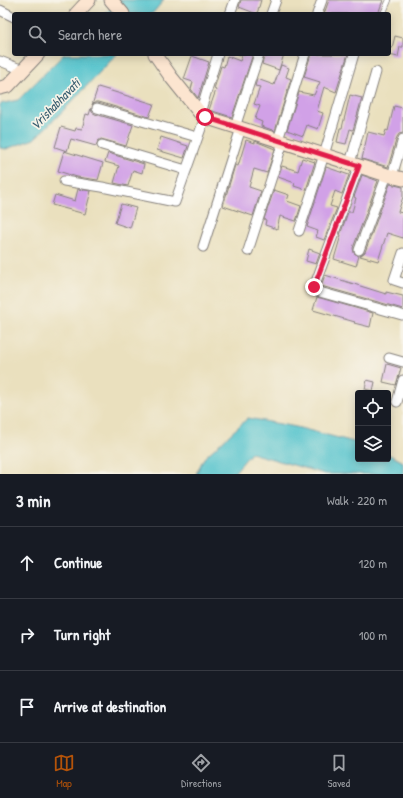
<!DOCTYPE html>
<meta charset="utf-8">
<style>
:root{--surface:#171b24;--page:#20242c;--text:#f1f3f6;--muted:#9ea1a6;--line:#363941;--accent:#b45309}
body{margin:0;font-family:"Patrick Hand",sans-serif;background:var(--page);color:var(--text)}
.controls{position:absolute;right:12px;bottom:12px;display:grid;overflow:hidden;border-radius:4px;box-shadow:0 2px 10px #0003}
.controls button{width:36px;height:36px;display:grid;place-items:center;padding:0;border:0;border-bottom:1px solid var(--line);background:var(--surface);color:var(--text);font:20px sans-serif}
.stop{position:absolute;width:12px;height:12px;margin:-9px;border:3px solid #e11d48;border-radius:50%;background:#fff}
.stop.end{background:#e11d48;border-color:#fff;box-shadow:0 1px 4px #0008}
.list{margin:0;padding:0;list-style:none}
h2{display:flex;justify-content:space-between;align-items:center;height:52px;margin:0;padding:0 16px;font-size:17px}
h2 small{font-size:13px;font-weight:400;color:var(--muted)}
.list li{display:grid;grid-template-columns:26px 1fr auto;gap:12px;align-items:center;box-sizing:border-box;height:72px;padding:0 16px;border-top:1px solid var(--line)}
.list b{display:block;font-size:15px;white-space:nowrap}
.list em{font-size:13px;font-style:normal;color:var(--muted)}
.icon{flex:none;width:22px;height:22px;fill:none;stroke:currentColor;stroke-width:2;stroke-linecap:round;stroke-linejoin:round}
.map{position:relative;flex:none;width:403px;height:474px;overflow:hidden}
.search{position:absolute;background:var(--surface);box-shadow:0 2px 10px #0003;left:12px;right:12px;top:12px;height:44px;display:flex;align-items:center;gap:10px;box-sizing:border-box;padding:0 14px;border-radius:4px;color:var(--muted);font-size:15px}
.sheet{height:268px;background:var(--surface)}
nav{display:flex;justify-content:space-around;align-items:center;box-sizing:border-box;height:56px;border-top:1px solid var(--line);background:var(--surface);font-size:11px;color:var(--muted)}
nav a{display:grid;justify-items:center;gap:2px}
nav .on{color:var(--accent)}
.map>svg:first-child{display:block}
</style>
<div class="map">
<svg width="403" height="474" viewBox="0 0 403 474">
<rect width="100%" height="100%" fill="#f7f3e8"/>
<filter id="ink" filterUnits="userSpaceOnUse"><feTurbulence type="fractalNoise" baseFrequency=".025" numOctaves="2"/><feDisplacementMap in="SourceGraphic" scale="8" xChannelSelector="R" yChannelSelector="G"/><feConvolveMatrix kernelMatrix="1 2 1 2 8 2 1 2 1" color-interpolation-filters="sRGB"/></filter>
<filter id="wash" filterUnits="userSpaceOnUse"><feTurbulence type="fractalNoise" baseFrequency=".012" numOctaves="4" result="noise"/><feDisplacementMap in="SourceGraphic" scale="16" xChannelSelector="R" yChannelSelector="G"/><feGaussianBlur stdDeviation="0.9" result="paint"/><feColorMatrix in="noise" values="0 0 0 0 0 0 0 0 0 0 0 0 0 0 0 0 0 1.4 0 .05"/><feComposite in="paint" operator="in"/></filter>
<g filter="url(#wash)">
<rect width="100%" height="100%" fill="#eae0be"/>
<g fill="#58c5ce" stroke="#3d7484">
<polygon points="119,0 164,0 152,14 105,14"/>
<polygon points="64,54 117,54 62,112 34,139 6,149 0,148 0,104 18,100"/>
<polygon points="248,418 296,427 358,443 358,459 388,459 388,454 403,462 403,474 325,474 251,453 233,474 196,474 204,458"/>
</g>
<g id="blocks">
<g fill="#d1a1e7">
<polygon points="241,0 261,0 257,14 239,7"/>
<polygon points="329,0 383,0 378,14 324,14"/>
<polygon points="395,36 403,38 403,47 400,47 398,57 389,55 389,47 392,48"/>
<polygon points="238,54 253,54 232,117 209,110 216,90 214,89 221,66 224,67 227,56 240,61 242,56"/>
<polygon points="268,54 284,54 279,70 262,64 264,57 267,57"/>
<polygon points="311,54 348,54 336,92 324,87 317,111 323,113 318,129 307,125 303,136 287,130 299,92 314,95 320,82 304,77"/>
<polygon points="192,56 209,62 198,98 191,89 193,82 184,79"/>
<polygon points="281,65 289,68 286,77 291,79 275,131 261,126 262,122 255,119 260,106 254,104 260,87 255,86 257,79 274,85"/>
<polygon points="98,87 154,104 149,117 99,102 95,102 92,105"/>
<polygon points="350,95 362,98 353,130 350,129 346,144 337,142 340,128 342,128"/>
<polygon points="394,106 403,108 403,133 399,134 397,137 388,167 362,159 368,132 384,136 386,130 388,131"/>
<polygon points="91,108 92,112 95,114 133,125 126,146 101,139 98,141 96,146 71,139 67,151 55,147 61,127 75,131 76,128 82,129 86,114 89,115"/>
<polygon points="161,137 188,146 184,158 157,150"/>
<polygon points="246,140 255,143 255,141 275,149 267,173 254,169 249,187 261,191 253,216 223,206 235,165 238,166"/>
<polygon points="64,151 103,163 98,180 77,177 58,171"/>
<polygon points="108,153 144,164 142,173 133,170 128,186 114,183 119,166 105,162"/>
<polygon points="302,158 315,162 306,190 294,186 295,183 278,177 282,166 298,171"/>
<polygon points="326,167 349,175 342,194 335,191 330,206 337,208 324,240 316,237 318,231 307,227"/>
<polygon points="362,175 378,181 353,248 354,253 359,256 356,266 334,259 341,235 340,235 348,212 352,212 356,198 354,197"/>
<polygon points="390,184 403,187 403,197 398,212 403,213 403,238 387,233 378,261 360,256 365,252"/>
<polygon points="78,189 91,191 85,214 52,205 55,195 75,201"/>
<polygon points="274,190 289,195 287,201 301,206 296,221 280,216 277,229 265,225 266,220 264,219"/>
<polygon points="121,204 136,208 130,228 115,223"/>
<polygon points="309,249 320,253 316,264 306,261"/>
<polygon points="325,275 386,294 386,292 403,296 403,309 321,286"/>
<polygon points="317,297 373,313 370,327 354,323 355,322 313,310"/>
<polygon points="387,364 401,368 396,385 383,382"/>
<polygon points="367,380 375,382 373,391 365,389"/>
</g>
</g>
</g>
<g filter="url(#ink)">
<use href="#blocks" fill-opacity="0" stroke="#86817c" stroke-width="1"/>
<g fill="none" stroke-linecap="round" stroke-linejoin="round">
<g stroke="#86817c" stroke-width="6">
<polyline id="lane" points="383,14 389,0"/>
</g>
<g stroke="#86817c" stroke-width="11">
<g id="street">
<polyline points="0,10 14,17"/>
<polyline points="230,14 235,0"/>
<polyline points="271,14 276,0"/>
<polyline points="317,14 322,0"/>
<polyline points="0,61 23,70"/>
<polyline points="97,108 197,137"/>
<polyline points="200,113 218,54"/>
<polyline points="235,127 259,54"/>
<polyline points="278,140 305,54"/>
<polyline points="102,145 186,170"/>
<polyline points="350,163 376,72"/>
<polyline points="359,166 314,287 316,291 402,315"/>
<polyline points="392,176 403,139"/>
<polyline points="64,181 102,187 175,202 205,117"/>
<polyline points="299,231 324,155 354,54"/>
<polyline points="203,247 241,128"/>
<polyline points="359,250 387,175"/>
<polyline points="248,251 283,142"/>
<polyline points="403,253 394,280 403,283"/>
<polyline points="389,358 403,362"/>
<polyline points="397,402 403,380"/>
</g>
</g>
<g stroke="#86817c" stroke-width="15">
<g id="secondary">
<polyline points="111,0 123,14"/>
<polyline points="76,14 89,0"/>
<polyline points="155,54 171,77 200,113 205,117 387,175 403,179"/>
<polyline points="0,88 8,86 38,54"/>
</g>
</g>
<use href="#lane" stroke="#fff" stroke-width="4.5"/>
<use href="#street" stroke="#fff" stroke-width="9"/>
<use href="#secondary" stroke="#fce5d0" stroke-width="13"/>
</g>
</g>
<g fill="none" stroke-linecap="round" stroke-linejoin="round" filter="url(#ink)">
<polyline stroke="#e11d48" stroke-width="5" points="205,117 359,166 314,287"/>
</g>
<g text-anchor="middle" stroke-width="3.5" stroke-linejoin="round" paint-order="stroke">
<g font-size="13" font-style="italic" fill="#355b6e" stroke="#f7f3e8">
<text transform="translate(55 104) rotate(-46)" y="5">Vrishabhavati</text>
</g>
</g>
</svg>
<div class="controls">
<button><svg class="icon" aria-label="locate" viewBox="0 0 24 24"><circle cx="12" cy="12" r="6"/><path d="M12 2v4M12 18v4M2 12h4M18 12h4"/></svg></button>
<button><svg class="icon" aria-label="layers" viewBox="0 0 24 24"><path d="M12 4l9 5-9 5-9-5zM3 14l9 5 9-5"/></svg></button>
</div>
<div class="stop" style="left:205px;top:117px"></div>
<div class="stop end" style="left:314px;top:287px"></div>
<div class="search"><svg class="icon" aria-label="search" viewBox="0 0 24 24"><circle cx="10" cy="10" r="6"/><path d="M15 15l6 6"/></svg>Search here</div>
</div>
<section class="sheet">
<h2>3 min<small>Walk · 220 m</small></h2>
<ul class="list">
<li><svg class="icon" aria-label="ahead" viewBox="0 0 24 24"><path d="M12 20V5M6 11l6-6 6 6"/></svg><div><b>Continue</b></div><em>120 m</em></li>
<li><svg class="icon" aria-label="right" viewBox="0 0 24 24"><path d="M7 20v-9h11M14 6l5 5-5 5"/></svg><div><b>Turn right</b></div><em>100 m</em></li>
<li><svg class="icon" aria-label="arrive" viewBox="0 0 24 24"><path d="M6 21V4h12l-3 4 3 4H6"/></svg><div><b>Arrive at destination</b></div></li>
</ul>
</section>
<nav>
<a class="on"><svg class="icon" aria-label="map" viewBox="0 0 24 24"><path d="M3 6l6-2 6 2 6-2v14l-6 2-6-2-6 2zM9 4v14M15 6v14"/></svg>Map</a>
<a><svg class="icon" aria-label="directions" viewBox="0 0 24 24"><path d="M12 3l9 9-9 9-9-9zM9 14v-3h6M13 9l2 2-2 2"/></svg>Directions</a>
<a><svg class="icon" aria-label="saved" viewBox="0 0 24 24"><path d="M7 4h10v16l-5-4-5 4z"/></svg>Saved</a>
</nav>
